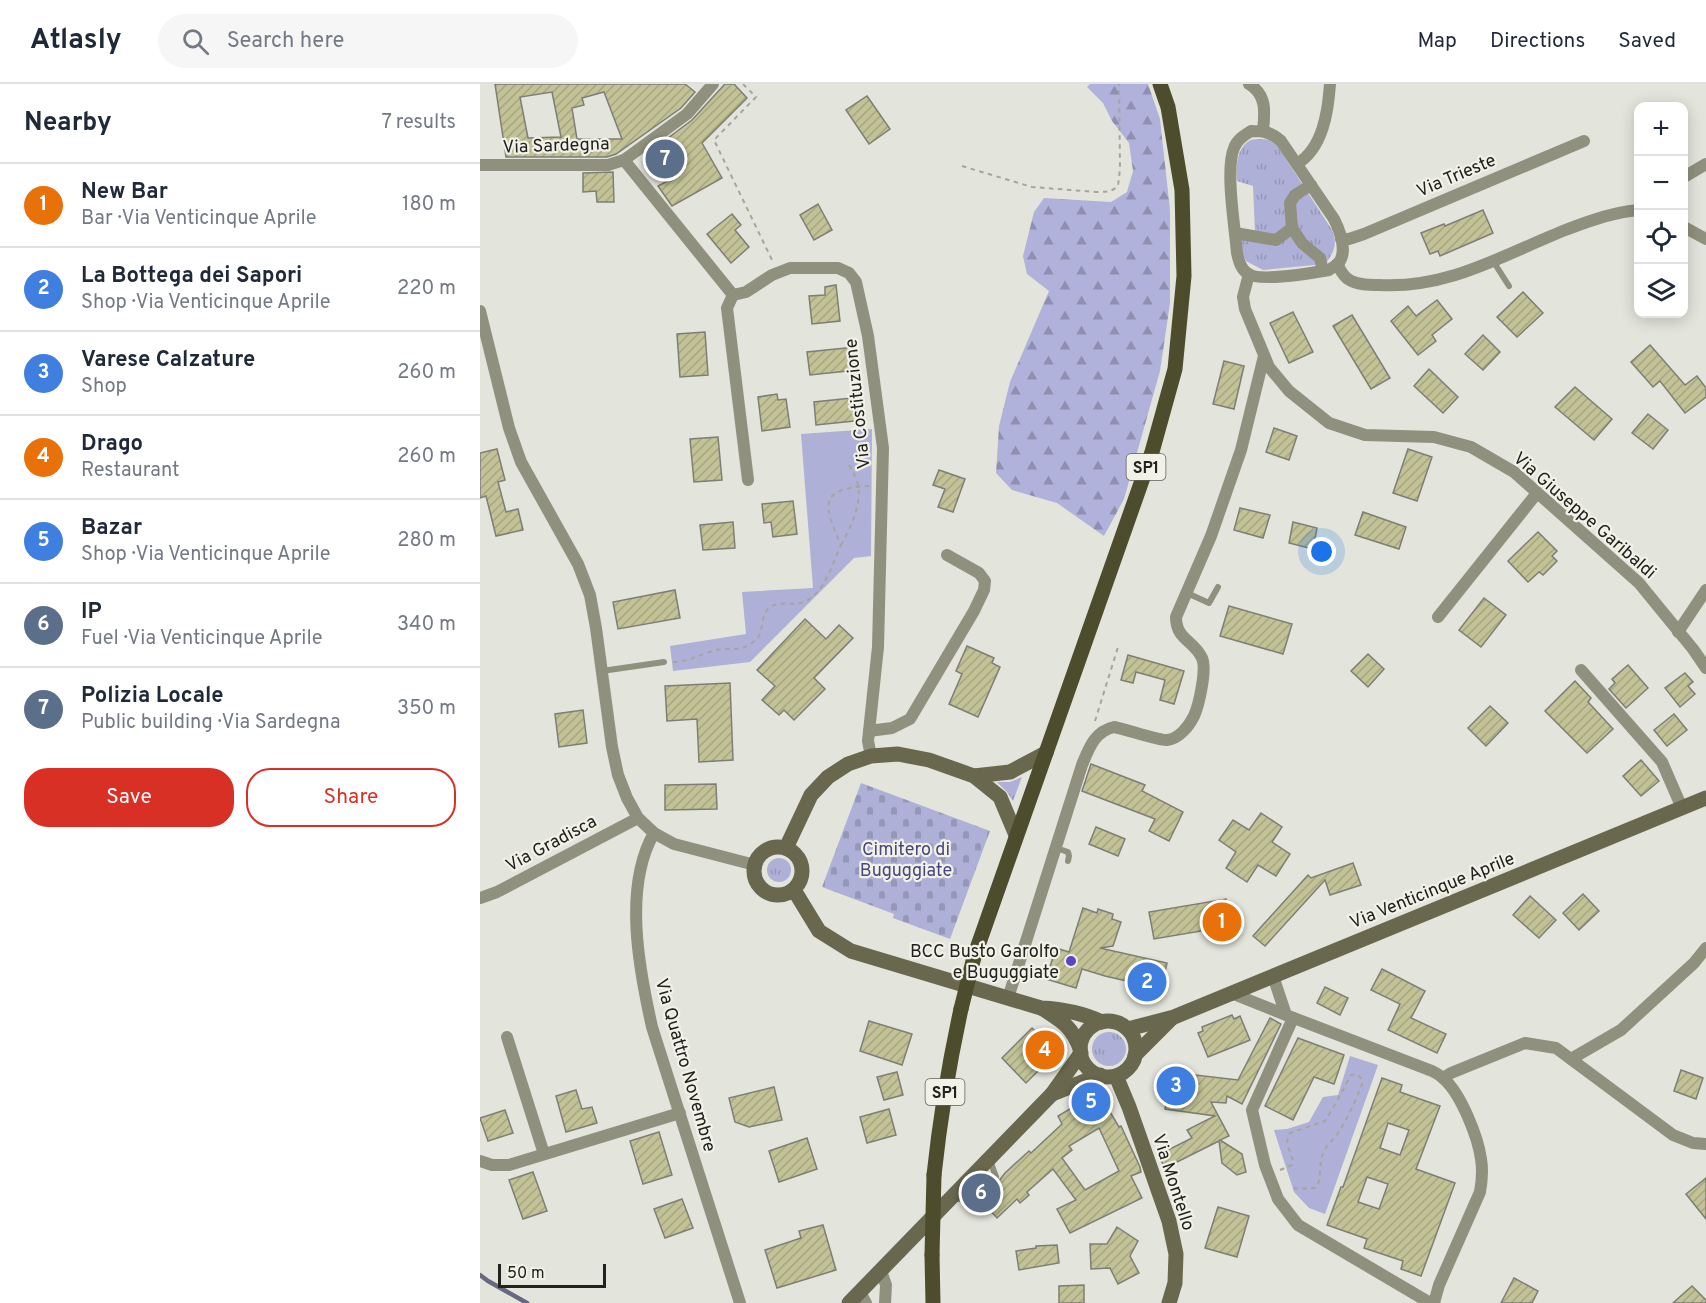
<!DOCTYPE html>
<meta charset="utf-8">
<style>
:root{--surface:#fff;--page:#f6f6f7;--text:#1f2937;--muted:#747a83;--line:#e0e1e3;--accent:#d93025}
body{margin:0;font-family:Overpass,sans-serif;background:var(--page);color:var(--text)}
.controls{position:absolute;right:18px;top:18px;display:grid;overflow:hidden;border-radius:12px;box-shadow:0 3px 15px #0003}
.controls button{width:54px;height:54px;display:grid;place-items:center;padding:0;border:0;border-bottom:2px solid var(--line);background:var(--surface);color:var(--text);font:30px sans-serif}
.scale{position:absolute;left:18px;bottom:15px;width:108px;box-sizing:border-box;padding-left:6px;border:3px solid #21211e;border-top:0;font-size:16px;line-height:21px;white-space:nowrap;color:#21211e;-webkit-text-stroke:4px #f1f1e8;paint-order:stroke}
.you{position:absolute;left:842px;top:468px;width:21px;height:21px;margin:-15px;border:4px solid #fff;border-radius:50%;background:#1a73e8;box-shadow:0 0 0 9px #1a73e833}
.badge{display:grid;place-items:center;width:39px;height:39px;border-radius:50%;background:var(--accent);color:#fff;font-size:20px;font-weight:700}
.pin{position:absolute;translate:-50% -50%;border:3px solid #fff;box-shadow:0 2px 6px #0006}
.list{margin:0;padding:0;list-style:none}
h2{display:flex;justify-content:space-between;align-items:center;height:78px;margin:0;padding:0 24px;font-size:26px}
h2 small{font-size:20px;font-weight:400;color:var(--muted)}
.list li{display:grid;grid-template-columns:39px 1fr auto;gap:18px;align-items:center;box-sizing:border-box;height:84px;padding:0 24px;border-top:2px solid var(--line)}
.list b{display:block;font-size:22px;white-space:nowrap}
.list p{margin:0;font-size:20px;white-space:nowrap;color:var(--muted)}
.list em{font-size:20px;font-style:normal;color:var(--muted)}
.actions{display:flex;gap:12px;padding:18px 24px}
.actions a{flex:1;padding:14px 0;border:2px solid var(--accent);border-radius:24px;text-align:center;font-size:21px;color:var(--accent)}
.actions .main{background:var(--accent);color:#fff}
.icon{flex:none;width:33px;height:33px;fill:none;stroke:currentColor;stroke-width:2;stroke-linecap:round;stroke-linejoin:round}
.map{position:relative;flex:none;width:1226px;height:1219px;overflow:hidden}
header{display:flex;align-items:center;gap:36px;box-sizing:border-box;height:84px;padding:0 30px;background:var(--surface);border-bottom:2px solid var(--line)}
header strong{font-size:28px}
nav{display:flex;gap:33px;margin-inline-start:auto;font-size:21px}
.search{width:420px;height:54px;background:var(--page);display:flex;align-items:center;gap:15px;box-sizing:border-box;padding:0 21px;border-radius:33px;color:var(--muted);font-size:22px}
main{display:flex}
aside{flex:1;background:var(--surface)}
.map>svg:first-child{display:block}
</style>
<header>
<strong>Atlasly</strong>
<div class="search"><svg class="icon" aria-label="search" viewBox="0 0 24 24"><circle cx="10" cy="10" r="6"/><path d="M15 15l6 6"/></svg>Search here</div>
<nav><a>Map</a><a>Directions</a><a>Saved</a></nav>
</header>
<main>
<aside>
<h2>Nearby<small>7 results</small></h2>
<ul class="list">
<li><span class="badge" style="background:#e8710a">1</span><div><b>New Bar</b><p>Bar · Via Venticinque Aprile</p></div><em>180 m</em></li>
<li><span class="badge" style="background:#3f7fe0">2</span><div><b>La Bottega dei Sapori</b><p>Shop · Via Venticinque Aprile</p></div><em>220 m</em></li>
<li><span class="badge" style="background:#3f7fe0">3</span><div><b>Varese Calzature</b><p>Shop</p></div><em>260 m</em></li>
<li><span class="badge" style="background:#e8710a">4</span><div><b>Drago</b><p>Restaurant</p></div><em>260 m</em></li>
<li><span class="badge" style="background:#3f7fe0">5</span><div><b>Bazar</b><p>Shop · Via Venticinque Aprile</p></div><em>280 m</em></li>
<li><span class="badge" style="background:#5c6f8a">6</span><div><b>IP</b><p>Fuel · Via Venticinque Aprile</p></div><em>340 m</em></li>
<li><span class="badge" style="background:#5c6f8a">7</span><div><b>Polizia Locale</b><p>Public building · Via Sardegna</p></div><em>350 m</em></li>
</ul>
<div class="actions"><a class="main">Save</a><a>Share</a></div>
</aside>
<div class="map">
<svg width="1226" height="1219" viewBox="0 0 1226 1219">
<defs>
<pattern id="grass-tufts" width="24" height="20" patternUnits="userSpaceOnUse" patternTransform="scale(1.5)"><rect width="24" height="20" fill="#aeb0d7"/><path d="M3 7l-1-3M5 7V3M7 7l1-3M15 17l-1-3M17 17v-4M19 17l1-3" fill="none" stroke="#9597b8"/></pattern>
<pattern id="forest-firs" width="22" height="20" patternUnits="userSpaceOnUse" patternTransform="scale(1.5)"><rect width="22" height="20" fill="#b0b2db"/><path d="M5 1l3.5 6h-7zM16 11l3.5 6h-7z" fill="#8f90b1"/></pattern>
<pattern id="cemetery-stones" width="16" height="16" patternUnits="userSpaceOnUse" patternTransform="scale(1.5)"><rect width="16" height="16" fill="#aeb0d7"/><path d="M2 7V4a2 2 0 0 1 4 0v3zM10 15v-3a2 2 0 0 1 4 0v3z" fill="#9597b8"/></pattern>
<pattern id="building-hatch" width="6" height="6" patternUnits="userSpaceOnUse" patternTransform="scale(1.5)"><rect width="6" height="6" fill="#c2c296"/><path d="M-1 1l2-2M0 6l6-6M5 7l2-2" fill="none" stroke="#a6a681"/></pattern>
</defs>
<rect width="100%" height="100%" fill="#e3e4db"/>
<g fill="url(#grass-tufts)">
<path d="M 782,55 L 791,56 L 797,61 L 852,146 C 858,160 854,169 845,180 L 783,186 L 766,177 L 762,168 L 760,147 L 775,149 L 773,102 L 757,97 C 756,84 756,63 771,56 C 775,55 778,55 782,55 Z"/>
<polygon points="542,693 533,717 527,708 517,698 530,698"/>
<circle cx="299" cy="786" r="12"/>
<circle cx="629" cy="965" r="17"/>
</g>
<polygon fill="url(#forest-firs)" points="610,0 668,0 680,35 690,126 690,219 680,287 644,415 624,452 577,419 532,406 516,389 519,342 530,298 569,207 547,190 543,172 554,128 564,114 631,118 647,108 653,87 649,59 632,37 623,19 607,3"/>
<polygon fill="url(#cemetery-stones)" points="381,699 510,747 470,855 413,834 414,830 342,803"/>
<g fill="#aeb0d7">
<polygon points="392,345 391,472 374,474 270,578 193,587 190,562 266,550 262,508 333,504 321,350"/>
<polygon points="870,972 898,981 845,1130 829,1124 814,1108 794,1046 807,1045 829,1038 843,1013 858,1011"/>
</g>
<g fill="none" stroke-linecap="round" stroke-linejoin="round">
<polyline stroke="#676882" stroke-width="4.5" points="0,1191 8,1197 47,1219"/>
</g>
<g fill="url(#building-hatch)" stroke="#7e7e76" stroke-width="1.5" fill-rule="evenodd">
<path d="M 15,0 L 205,0 L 215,8 L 201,24 L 136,70 L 127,73 L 26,73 ZM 72,8 L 81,53 L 48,54 L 40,13 ZM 124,8 L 142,55 L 97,55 L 92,24 L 104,21 L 102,14 Z"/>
<polygon points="245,0 254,0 267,14 222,59 242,94 192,122 178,102 195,93 172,66 212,36"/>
<polygon points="387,12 410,45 389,60 366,26"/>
<polygon points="133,88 134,118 117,118 116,107 103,108 103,89"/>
<polygon points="338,120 352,146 334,156 320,131"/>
<polygon points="1003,126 1013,149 960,172 958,167 950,170 941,149 964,140 965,142"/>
<polygon points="252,130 261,141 255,146 269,163 251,179 227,150"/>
<polygon points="356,201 360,237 332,240 329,212 345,211 345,203"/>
<polygon points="1043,208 1063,229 1037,253 1017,233"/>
<polygon points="957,216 972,235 952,251 956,257 938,271 911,237 928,222 936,232"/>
<polygon points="813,228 833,268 809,279 790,239"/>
<polygon points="872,231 910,294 891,305 853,242"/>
<polygon points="225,248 228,291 200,293 197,250"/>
<polygon points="1003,251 1020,268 1003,286 985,270"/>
<polygon points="1170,261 1205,301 1217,292 1226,304 1226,313 1205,329 1180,297 1173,303 1151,278"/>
<polygon points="375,263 377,286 330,291 327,268"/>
<polygon points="744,277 764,282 754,325 733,320"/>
<polygon points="949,285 978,313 963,329 934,302"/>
<polygon points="1095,303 1132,335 1114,356 1075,323"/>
<polygon points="297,310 298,316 306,315 310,343 282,347 278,313"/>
<polygon points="381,313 384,336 336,341 334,318"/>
<polygon points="1168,330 1188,346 1173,365 1152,349"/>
<polygon points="794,344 817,352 809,376 786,368"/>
<polygon points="238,353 242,396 214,398 210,355"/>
<polygon points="17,365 25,396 18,398 26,428 38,425 43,446 16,452 6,412 0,414 0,369"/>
<polygon points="928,365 952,373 937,417 913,409"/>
<polygon points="459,386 485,395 473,428 458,423 465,405 453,401"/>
<polygon points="313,417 317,450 293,453 291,438 284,439 282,420"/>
<polygon points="760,424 790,431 783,454 754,446"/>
<polygon points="883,428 926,443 919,465 875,451"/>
<polygon points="253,438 255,464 223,466 220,441"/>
<polygon points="813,438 837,444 833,465 809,459"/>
<polygon points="1058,448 1077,467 1072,472 1077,477 1063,491 1059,488 1048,498 1028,477"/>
<polygon points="195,506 200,534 138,545 133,518"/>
<polygon points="1004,514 1026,531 1001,563 979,546"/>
<polygon points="749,522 812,540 803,570 740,552"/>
<polygon points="325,535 346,555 359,541 373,554 334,594 345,605 314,636 304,626 299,631 282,616 295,602 277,586"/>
<polygon points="487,562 514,574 512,579 520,583 498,633 469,620 482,590 476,587"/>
<polygon points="888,570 904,585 888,603 871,587"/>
<polygon points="648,571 704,587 694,620 680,616 685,596 656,588 653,599 641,596"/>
<polygon points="1148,581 1168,604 1146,624 1129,605 1135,599 1132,595"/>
<polygon points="1205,589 1213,598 1208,602 1215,610 1200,623 1185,604"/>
<polygon points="1095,597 1111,614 1108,618 1133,645 1107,669 1065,627"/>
<polygon points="250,599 253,676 219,678 217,635 187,637 185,602"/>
<polygon points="1010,622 1028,639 1006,662 988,644"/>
<polygon points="103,626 107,659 79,663 75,630"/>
<polygon points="1194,630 1207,646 1187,662 1174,646"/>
<polygon points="1161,676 1179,697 1161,712 1143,692"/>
<polygon points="611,680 665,701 662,707 703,728 689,757 669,747 675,735 602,707"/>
<polygon points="236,700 237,725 185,726 185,701"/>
<polygon points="781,729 802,743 792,758 810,770 796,792 778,781 767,798 746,784 756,768 739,756 753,736 769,746"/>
<polygon points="616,743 645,755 638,772 609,760"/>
<polygon points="873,779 881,801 850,811 845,796 785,862 773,852 828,791 831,794"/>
<polygon points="1103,810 1119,827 1099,846 1083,829"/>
<polygon points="1050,812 1076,836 1059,854 1033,831"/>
<polygon points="746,815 751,842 674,855 669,828"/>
<polygon points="603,824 617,829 618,825 633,830 632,835 641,838 633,862 620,864 687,879 681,905 625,892 602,885 596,904 566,895 576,864 589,868"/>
<polygon points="902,885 945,907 931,934 966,950 957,969 908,946 920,920 891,906"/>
<polygon points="845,903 868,914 860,931 837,919"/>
<polygon points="752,931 754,935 760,932 770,956 728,973 718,949 723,947 722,943"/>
<polygon points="790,934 801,940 762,1020 747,1012 746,1019 731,1018 749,1052 740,1056 762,1070 766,1088 757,1091 742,1079 739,1057 685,1084 678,1071 712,1054 707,1046 735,1032 685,1025 690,988 758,996"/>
<polygon points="389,937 432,950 422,981 380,967"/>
<polygon points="552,944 576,969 546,999 522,974"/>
<polygon points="818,954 864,971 854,1000 834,993 813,1036 785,1022"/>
<polygon points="1201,986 1223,994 1216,1015 1194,1007"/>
<polygon points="417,988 423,1011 404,1016 397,993"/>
<path d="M 902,994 L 922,1001 L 920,1008 L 960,1022 L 936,1085 L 975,1099 L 941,1192 L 921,1185 L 923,1177 L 884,1164 L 887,1155 L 847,1141 L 861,1103 L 863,1103 ZM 908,1039 L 929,1046 L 920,1071 L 900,1064 ZM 887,1093 L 908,1100 L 899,1125 L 878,1118 Z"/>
<polygon points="294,1003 302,1036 269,1043 255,1038 249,1014"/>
<polygon points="96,1006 102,1025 112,1023 117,1039 86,1048 76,1012"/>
<path d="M 618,1008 L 639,1043 L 641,1042 L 660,1083 L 661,1088 L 651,1092 L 662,1114 L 590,1149 L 577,1125 L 596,1116 L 573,1085 L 547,1108 L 549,1111 L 540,1119 L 537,1115 L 517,1134 L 500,1115 L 500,1109 L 495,1107 L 502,1101 L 505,1106 L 510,1105 L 519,1097 L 525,1089 L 549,1067 L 551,1069 L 582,1040 L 578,1032 ZM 619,1044 L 639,1087 L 605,1106 L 582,1074 L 592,1066 L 589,1062 Z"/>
<polygon points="409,1025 416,1051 387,1059 380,1033"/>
<polygon points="25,1026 33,1049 8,1057 0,1034"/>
<polygon points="179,1048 192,1091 163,1100 150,1057"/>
<polygon points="327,1054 337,1085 299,1098 289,1067"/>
<polygon points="53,1088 67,1127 43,1135 29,1096"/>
<polygon points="1226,1094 1226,1135 1206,1110"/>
<polygon points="202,1115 213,1144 185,1154 174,1125"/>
<polygon points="738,1123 769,1132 757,1173 725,1164"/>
<polygon points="343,1141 356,1186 297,1204 285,1166 321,1154 319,1147"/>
<polygon points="637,1143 658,1157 650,1172 659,1189 638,1200 630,1184 611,1185 610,1160 627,1160"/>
<polygon points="577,1161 579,1179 539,1186 536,1167 556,1164 556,1162"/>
<polygon points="1034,1194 1058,1207 1052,1219 1021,1219"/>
<polygon points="604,1201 604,1219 579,1219 579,1202"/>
<polygon points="1212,1202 1226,1216 1226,1219 1193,1219"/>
</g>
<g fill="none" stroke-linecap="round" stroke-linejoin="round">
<g stroke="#a5a59e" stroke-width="2" stroke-dasharray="4.5 4.5" stroke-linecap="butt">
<polyline points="263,0 276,13 234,56 293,178"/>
<path d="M 482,82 L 552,103 L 616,108 C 625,108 632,108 638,102 L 640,85 L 639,0"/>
<path d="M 361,461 C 370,445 382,420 378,401 C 376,393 372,386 368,379"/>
<path d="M 193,578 C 211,578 225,567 242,565 C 250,565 257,566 265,563 C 269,561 274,558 277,555 C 285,545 279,529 292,522 C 301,517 314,522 324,518 C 345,509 352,480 361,461 C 343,421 338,404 390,402"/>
<polyline points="615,637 638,563"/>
<path d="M 800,1086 L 812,1081 L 813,1078 C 812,1068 803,1060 810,1049 L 845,1037 L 856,1019 L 871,991 C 878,990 880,991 883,998 C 876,1016 867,1036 856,1052 C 852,1057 847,1061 844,1067 C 838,1080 842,1092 837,1103 C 827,1107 821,1102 809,1106"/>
</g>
<g stroke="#90907e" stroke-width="6">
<polyline points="1013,177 1029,202"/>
<polyline points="707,509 729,519 738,503"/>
<polyline points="122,587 184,578"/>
<polyline points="576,764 588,768 589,772 588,777"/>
<polyline points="507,1101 516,1093 510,1076"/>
<polyline points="473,1113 490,1118 496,1112"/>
</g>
<g stroke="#90907e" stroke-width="12">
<path d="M 769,0 C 787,11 785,28 783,47"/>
<path d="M 771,47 C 784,47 791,48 801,57 L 854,135 C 860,147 868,168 858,180 C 857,181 850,185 849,186 C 832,189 781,198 768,190 C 761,185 759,178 757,169 C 755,144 745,85 754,64 C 757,56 763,52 771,47 Z"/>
<polyline points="144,76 253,211 247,224 268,396"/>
<path d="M 817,80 C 843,64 848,28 850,0"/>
<polyline points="0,81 128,81 144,76 207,30 233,0"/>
<polyline points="1204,93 1226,80"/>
<polyline points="831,101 815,111 810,119 812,144 822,159 840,174 843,187"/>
<polyline points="1204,143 1226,155"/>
<polyline points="755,149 796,156 812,144"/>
<polyline points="861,155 869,155 884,150 1104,57"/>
<path d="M 857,180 C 860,185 863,192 868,195 C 876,201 890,201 899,201 C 970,205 1024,170 1088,145 C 1110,137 1134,128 1158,126"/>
<polyline points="769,190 763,213 765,225 789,283 809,307 849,339 885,351 954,353 991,363 1034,388 1159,499 1213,565 1226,584"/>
<polyline points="253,211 266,208 292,191 310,184 358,184 369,189 376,198 388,252 403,364 398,563 388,657 391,672"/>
<polyline points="0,227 29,344 41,378 98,480 110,511 116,544 132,663 138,691 147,714 158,734 174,749 194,760 275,781"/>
<polyline points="958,533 1057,409"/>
<polyline points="1198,548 1226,506"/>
<polyline points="1101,586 1182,678 1202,724"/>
<polyline points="389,647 412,644 430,635 494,527 504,506 505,497 499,489 467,471"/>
<path d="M 174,749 C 143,803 159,885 172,943 L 260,1219"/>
<polyline points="0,814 17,808 158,734"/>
<polyline points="751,909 806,931 793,892"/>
<path d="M 528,914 L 602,681 C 609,664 615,647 634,643 C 646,645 679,657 687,656 C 699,655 709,642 714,632 C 719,621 727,585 722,574 C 714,556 696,556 696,533 L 731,452 L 761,366 L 784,272"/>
<path d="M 806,931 L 952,987 C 956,989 961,992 964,995 C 981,1010 998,1053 1001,1075 C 1003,1087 1002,1097 1000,1108 L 959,1201 L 954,1219"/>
<polyline points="813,934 772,1026 785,1081 798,1115 818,1141 945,1216 953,1219"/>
<polyline points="27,953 64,1070"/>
<polyline points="1091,975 1141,946 1214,879 1226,864"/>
<polyline points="963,994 971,989 1045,959 1076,964 1193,1051 1213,1059 1226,1060"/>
<polyline points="0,1077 12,1081 29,1081 200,1029"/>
<polyline points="401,1187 406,1201 405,1219"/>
<polyline points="380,1208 386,1219"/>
</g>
<g stroke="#69684e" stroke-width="15">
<polyline points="494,692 530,688 566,669"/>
<circle cx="298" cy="787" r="24"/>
<polyline points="306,764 331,711 348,693 368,680 391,672 418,670 449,676 494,692 520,713 536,751"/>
<path d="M 314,806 L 339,847 L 371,867 L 561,924 C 582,925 603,929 622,938"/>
<path d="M 563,925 C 583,938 591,942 600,964"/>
<circle cx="628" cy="965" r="28"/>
<polyline points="648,945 694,933 1226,714"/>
<polyline points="655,971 691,935"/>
<polyline points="636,992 649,1023 689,1137 696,1170 695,1199 689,1219"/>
<polyline points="572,1010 620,991"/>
<polyline points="369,1219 572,1010 601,969"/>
</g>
<g stroke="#4d4c2c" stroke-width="15">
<polyline points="494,873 672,368 695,285 704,192 702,106 688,23 680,0"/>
<path d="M 454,1091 C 460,1035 469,980 481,925"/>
<polyline points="452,1171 453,1219"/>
</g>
<g stroke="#4d4c2c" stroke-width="15">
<polyline points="481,925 494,873"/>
<polyline points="452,1171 454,1091"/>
</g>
</g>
<circle fill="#5748bf" stroke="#f1f1e8" stroke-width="2" cx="591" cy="877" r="6"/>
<g text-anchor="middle" stroke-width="4.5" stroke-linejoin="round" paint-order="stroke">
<g fill="#f1f1e8" stroke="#5f5f5b" stroke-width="1.5">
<rect x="646.5" y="370" width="39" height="26" rx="4.5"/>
<rect x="445.5" y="995" width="39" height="26" rx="4.5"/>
</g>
<g font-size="16" font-weight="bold" fill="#21211e">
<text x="666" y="389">SP1</text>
<text x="465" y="1014">SP1</text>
</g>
<g font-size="18" fill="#21211e" stroke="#f1f1e8">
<text transform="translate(76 61) rotate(-2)" y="6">Via Sardegna</text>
<text transform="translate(976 91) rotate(-23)" y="6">Via Trieste</text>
<text transform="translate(377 320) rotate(-96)" y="6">Via Costituzione</text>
<text transform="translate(1105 431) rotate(41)" y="6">Via Giuseppe Garibaldi</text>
<text transform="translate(71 759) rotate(-28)" y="6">Via Gradisca</text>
<text transform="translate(952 806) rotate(-22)" y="6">Via Venticinque Aprile</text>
<text transform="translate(206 981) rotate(74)" y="6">Via Quattro Novembre</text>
<text transform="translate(694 1098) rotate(72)" y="6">Via Montello</text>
</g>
<g font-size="18" fill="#48477d" stroke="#f1f1e8">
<text x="426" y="771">Cimitero di<tspan x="426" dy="21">Buguggiate</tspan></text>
</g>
<g font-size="18" fill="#21211e" stroke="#f1f1e8" text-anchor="end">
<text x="579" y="873">BCC Busto Garolfo<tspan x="579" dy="21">e Buguggiate</tspan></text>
</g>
</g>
</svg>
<div class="controls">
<button>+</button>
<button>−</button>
<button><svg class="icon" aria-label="locate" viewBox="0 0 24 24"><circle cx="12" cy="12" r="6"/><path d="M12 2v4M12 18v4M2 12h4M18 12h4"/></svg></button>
<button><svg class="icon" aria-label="layers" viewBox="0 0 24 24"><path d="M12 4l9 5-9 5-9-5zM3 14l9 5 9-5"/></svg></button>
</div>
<div class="scale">50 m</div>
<div class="you"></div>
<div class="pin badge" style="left:742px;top:838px;background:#e8710a">1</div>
<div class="pin badge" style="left:667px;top:898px;background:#3f7fe0">2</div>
<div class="pin badge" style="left:696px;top:1002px;background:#3f7fe0">3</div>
<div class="pin badge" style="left:565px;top:966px;background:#e8710a">4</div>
<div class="pin badge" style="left:611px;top:1018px;background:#3f7fe0">5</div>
<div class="pin badge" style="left:501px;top:1109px;background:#5c6f8a">6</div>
<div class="pin badge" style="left:185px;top:75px;background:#5c6f8a">7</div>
</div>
</main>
